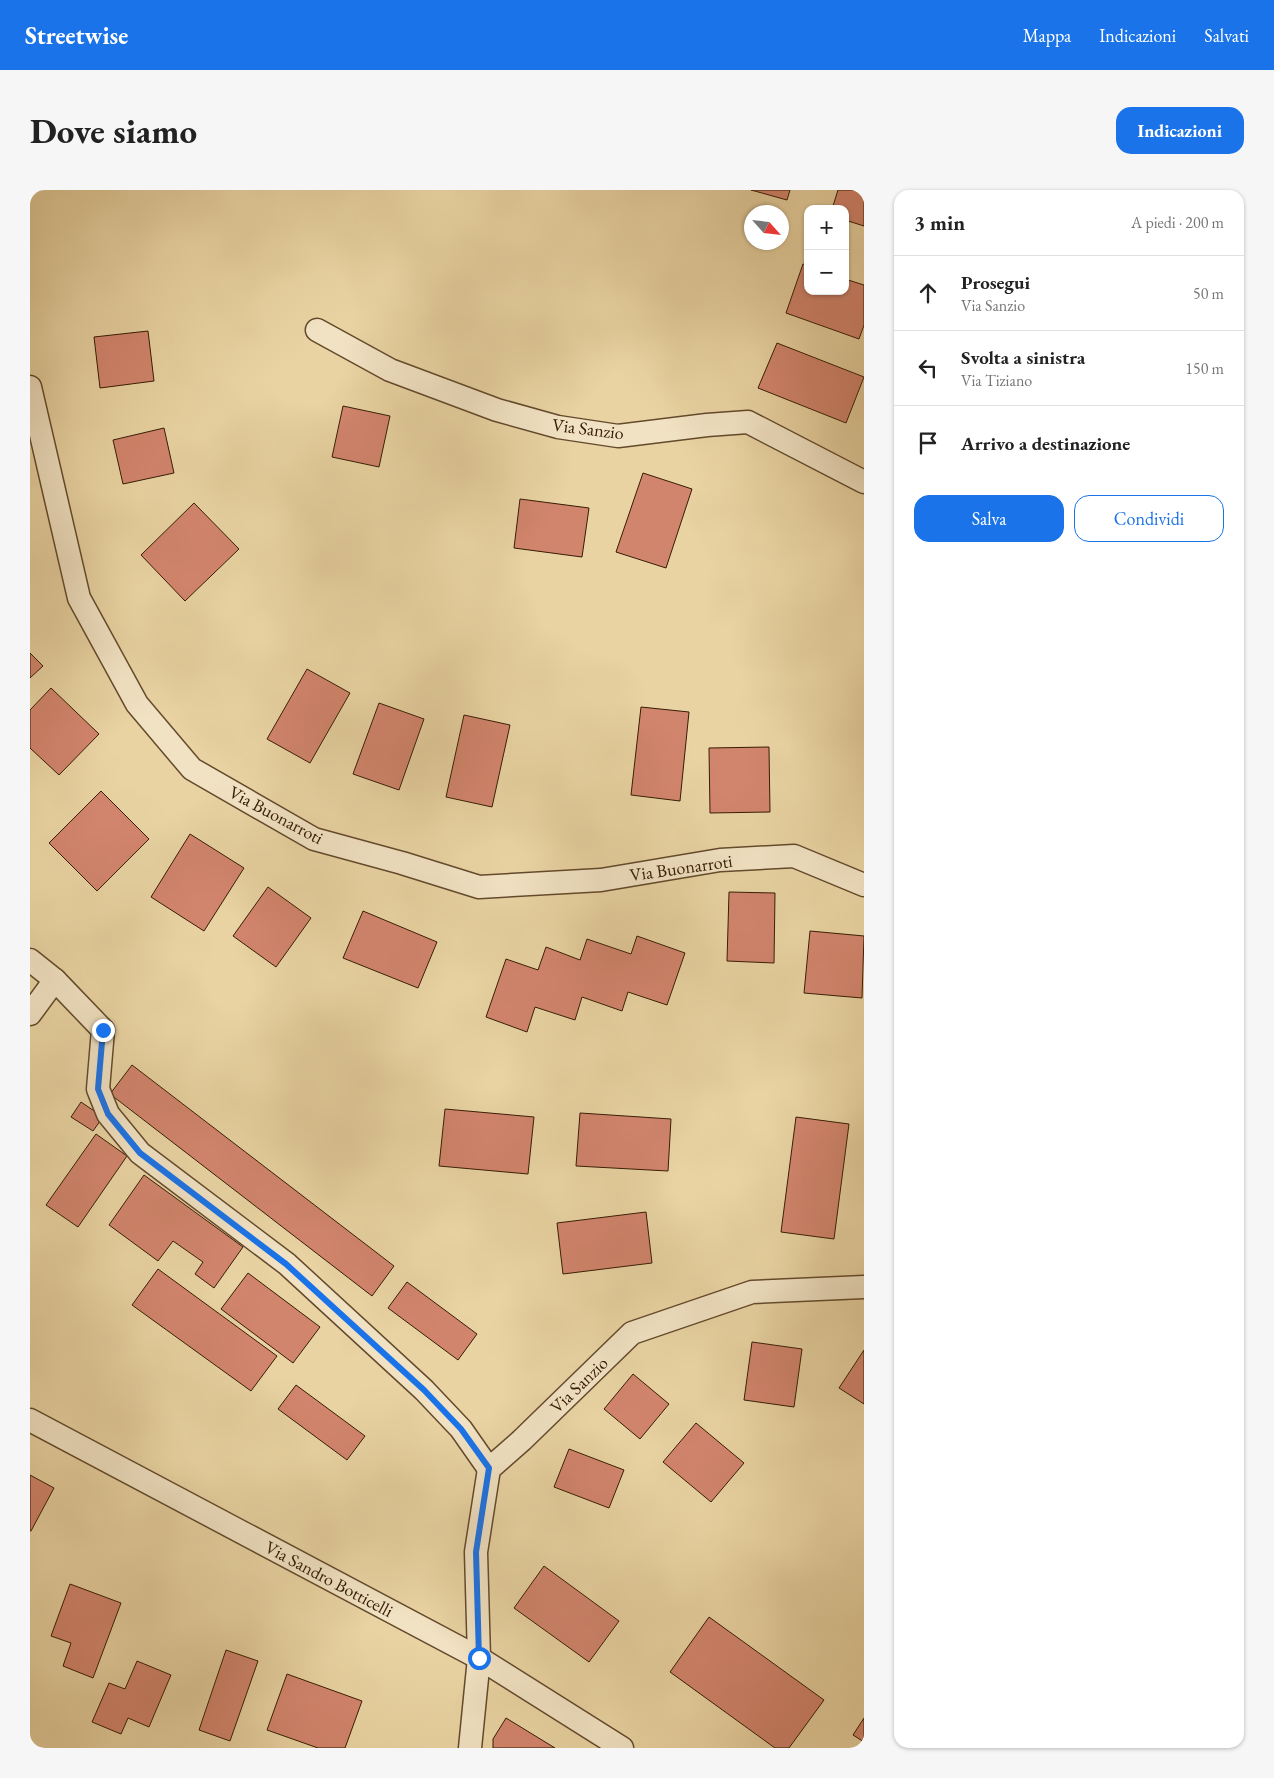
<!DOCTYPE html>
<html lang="it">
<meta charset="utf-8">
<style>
:root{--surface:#fff;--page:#f6f6f6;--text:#222;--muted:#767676;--line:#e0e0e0;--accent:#1a73e8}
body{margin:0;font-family:"EB Garamond",serif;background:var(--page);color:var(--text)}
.controls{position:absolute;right:15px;top:15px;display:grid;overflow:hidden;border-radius:10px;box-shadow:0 1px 4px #0004}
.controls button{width:45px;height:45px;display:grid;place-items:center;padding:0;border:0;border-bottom:1px solid var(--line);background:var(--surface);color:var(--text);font:25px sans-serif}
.compass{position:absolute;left:714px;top:15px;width:45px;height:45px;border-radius:50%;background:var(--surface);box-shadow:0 1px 4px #0004;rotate:117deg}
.stop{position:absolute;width:15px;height:15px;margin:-11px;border:4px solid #1a73e8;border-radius:50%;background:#fff}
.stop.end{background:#1a73e8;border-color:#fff;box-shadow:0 1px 5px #0008}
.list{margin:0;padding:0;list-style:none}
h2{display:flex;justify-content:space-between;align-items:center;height:65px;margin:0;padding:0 20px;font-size:21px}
h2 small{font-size:16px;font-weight:400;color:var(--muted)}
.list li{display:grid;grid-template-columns:32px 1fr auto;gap:15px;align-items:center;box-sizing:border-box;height:75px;padding:0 20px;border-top:1px solid var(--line)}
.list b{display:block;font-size:19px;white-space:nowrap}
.list p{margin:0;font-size:16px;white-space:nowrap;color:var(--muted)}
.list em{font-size:16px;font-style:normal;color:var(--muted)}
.actions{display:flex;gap:10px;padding:15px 20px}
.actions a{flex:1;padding:11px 0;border:1px solid var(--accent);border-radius:15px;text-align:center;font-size:18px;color:var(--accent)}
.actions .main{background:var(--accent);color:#fff}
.icon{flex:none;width:28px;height:28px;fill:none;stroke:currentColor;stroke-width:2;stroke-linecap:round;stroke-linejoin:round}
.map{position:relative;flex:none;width:834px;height:1558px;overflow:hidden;border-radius:15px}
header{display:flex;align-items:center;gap:30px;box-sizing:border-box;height:70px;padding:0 25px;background:var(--accent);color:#fff}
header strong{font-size:24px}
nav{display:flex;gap:28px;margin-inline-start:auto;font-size:18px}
.intro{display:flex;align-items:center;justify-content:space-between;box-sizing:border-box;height:120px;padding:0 30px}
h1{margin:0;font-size:35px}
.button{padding:12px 22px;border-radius:15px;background:var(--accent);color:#fff;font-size:18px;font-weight:700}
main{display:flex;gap:30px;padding:0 30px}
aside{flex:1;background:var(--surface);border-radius:15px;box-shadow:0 1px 4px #0004}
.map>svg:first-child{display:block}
</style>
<header>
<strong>Streetwise</strong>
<nav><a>Mappa</a><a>Indicazioni</a><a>Salvati</a></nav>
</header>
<div class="intro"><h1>Dove siamo</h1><a class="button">Indicazioni</a></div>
<main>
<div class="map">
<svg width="834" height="1558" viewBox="0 0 834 1558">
<rect width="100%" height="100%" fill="#e9d3a2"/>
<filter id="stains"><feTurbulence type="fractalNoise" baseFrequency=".004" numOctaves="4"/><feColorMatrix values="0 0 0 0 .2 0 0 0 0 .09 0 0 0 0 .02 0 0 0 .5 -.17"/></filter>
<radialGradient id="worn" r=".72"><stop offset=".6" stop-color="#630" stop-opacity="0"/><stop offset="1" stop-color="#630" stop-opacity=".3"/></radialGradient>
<g fill="#d2856d" stroke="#361c04">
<polygon points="721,0 760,0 757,10"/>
<polygon points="808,0 834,0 834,36 815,30 815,19 802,19"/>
<polygon points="773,74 778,75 778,101 815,101 815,89 834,95 834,135 829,149 756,123"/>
<polygon points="118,141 124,191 70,198 64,147"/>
<polygon points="747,153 834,187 816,233 728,198"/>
<polygon points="313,216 360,226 349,277 302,267"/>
<polygon points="134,238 144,283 93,294 83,250"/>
<polygon points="613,283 662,299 636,378 586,362"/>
<polygon points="490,309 559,318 552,367 484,358"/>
<polygon points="164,313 209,359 155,411 111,365"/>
<polygon points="0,463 13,476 0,488"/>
<polygon points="277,479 320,503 280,573 237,549"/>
<polygon points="21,498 69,544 29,585 0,558 0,520"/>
<polygon points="349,513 394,529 369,600 323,584"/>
<polygon points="611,517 659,522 650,611 601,605"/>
<polygon points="434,525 480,535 462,617 416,607"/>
<polygon points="739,557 740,622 680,623 679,558"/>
<polygon points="71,601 119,649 67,701 19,653"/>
<polygon points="160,644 214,678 174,741 121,707"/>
<polygon points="238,697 281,728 246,777 203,746"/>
<polygon points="699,702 745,703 744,773 697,771"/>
<polygon points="333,721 407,752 388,798 313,768"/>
<polygon points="780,741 834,746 832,808 774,803"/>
<polygon points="607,746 655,763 637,815 598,802 592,821 552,807 545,830 505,817 497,842 456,827 476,769 508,780 516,757 550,770 557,749 601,764"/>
<polygon points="102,875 364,1076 342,1106 80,904"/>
<polygon points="51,912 73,927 63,941 41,927"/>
<polygon points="415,919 504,927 498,984 409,976"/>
<polygon points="550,923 641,929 638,981 546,976"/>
<polygon points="766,927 819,934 804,1049 751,1042"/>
<polygon points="66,944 97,966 48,1037 16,1015"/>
<polygon points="114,985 213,1057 184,1098 165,1084 173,1072 143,1051 128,1071 79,1035"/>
<polygon points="616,1022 622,1073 533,1084 527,1033"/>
<polygon points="128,1079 247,1166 221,1201 102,1115"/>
<polygon points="218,1083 290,1137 263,1173 191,1119"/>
<polygon points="377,1092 447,1144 428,1170 358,1118"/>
<polygon points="722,1152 772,1159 764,1217 714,1210"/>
<polygon points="834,1160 834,1214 809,1198"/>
<polygon points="603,1184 639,1214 610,1249 574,1219"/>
<polygon points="266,1195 335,1246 317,1270 248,1219"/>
<polygon points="666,1233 714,1273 681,1312 633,1272"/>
<polygon points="539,1259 594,1280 579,1318 524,1297"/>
<polygon points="0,1285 24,1298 1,1341 0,1341"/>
<polygon points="514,1376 589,1431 559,1472 484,1418"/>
<polygon points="40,1394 91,1413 63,1488 33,1476 41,1453 21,1446"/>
<polygon points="679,1427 794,1510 759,1558 745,1558 640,1482"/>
<polygon points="196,1460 228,1471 200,1551 169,1540"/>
<polygon points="107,1471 141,1485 119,1537 98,1528 91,1544 62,1532 79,1493 95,1499"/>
<polygon points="257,1484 332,1511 315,1558 288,1558 237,1540"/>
<polygon points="476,1528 525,1558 463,1558 463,1549"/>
<polygon points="834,1528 834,1552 823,1545"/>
</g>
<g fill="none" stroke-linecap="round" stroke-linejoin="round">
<g stroke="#634a2c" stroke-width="25">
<g id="minor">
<polyline points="287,140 360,180 467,220 528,237 588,246 677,235 718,232 834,292"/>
<polyline points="0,197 49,408 107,514 162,579 284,649 372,673 449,697 571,690 690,670 764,666 834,695"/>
<polyline points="0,770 25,790 0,824"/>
<polyline points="25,790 73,840 68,899 78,924 110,963 257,1074 394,1200 431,1239 459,1279"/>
<polyline points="0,1230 449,1468 592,1558"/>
<polyline points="440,1558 449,1468 446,1362 459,1279 492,1250 602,1143 722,1102 834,1097"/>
</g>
</g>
<use href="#minor" stroke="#f1e2c3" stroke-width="22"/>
</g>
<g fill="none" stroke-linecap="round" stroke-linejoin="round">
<polyline stroke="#1a73e8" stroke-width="6" points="73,840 68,899 78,924 110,963 256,1074 394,1200 431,1239 459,1278 446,1362 449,1468"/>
</g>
<g text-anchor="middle" stroke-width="4" stroke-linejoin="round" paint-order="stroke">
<g font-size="18" fill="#361c04" stroke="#f1e2c3">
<text transform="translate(558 239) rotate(7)" y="6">Via Sanzio</text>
<text transform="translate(246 625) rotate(28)" y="6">Via Buonarroti</text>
<text transform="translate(651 678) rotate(-8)" y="6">Via Buonarroti</text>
<text transform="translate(549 1195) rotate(-44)" y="6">Via Sanzio</text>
<text transform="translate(299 1389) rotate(28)" y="6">Via Sandro Botticelli</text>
</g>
</g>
<rect width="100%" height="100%" filter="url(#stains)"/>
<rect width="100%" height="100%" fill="url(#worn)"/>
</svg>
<div class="controls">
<button>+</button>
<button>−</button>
</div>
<svg class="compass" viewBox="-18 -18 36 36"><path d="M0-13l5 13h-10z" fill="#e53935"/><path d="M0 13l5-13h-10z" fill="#767676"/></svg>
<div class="stop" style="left:449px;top:1468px"></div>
<div class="stop end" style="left:73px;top:840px"></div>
</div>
<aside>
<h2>3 min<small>A piedi · 200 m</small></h2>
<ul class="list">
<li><svg class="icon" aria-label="ahead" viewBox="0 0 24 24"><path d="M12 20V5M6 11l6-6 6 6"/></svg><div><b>Prosegui</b><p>Via Sanzio</p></div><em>50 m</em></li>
<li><svg class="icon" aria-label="left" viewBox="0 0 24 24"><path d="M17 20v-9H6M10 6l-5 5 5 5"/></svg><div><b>Svolta a sinistra</b><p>Via Tiziano</p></div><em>150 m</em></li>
<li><svg class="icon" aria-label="arrive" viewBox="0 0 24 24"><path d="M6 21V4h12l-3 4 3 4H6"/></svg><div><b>Arrivo a destinazione</b></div></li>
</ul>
<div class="actions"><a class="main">Salva</a><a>Condividi</a></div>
</aside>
</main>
